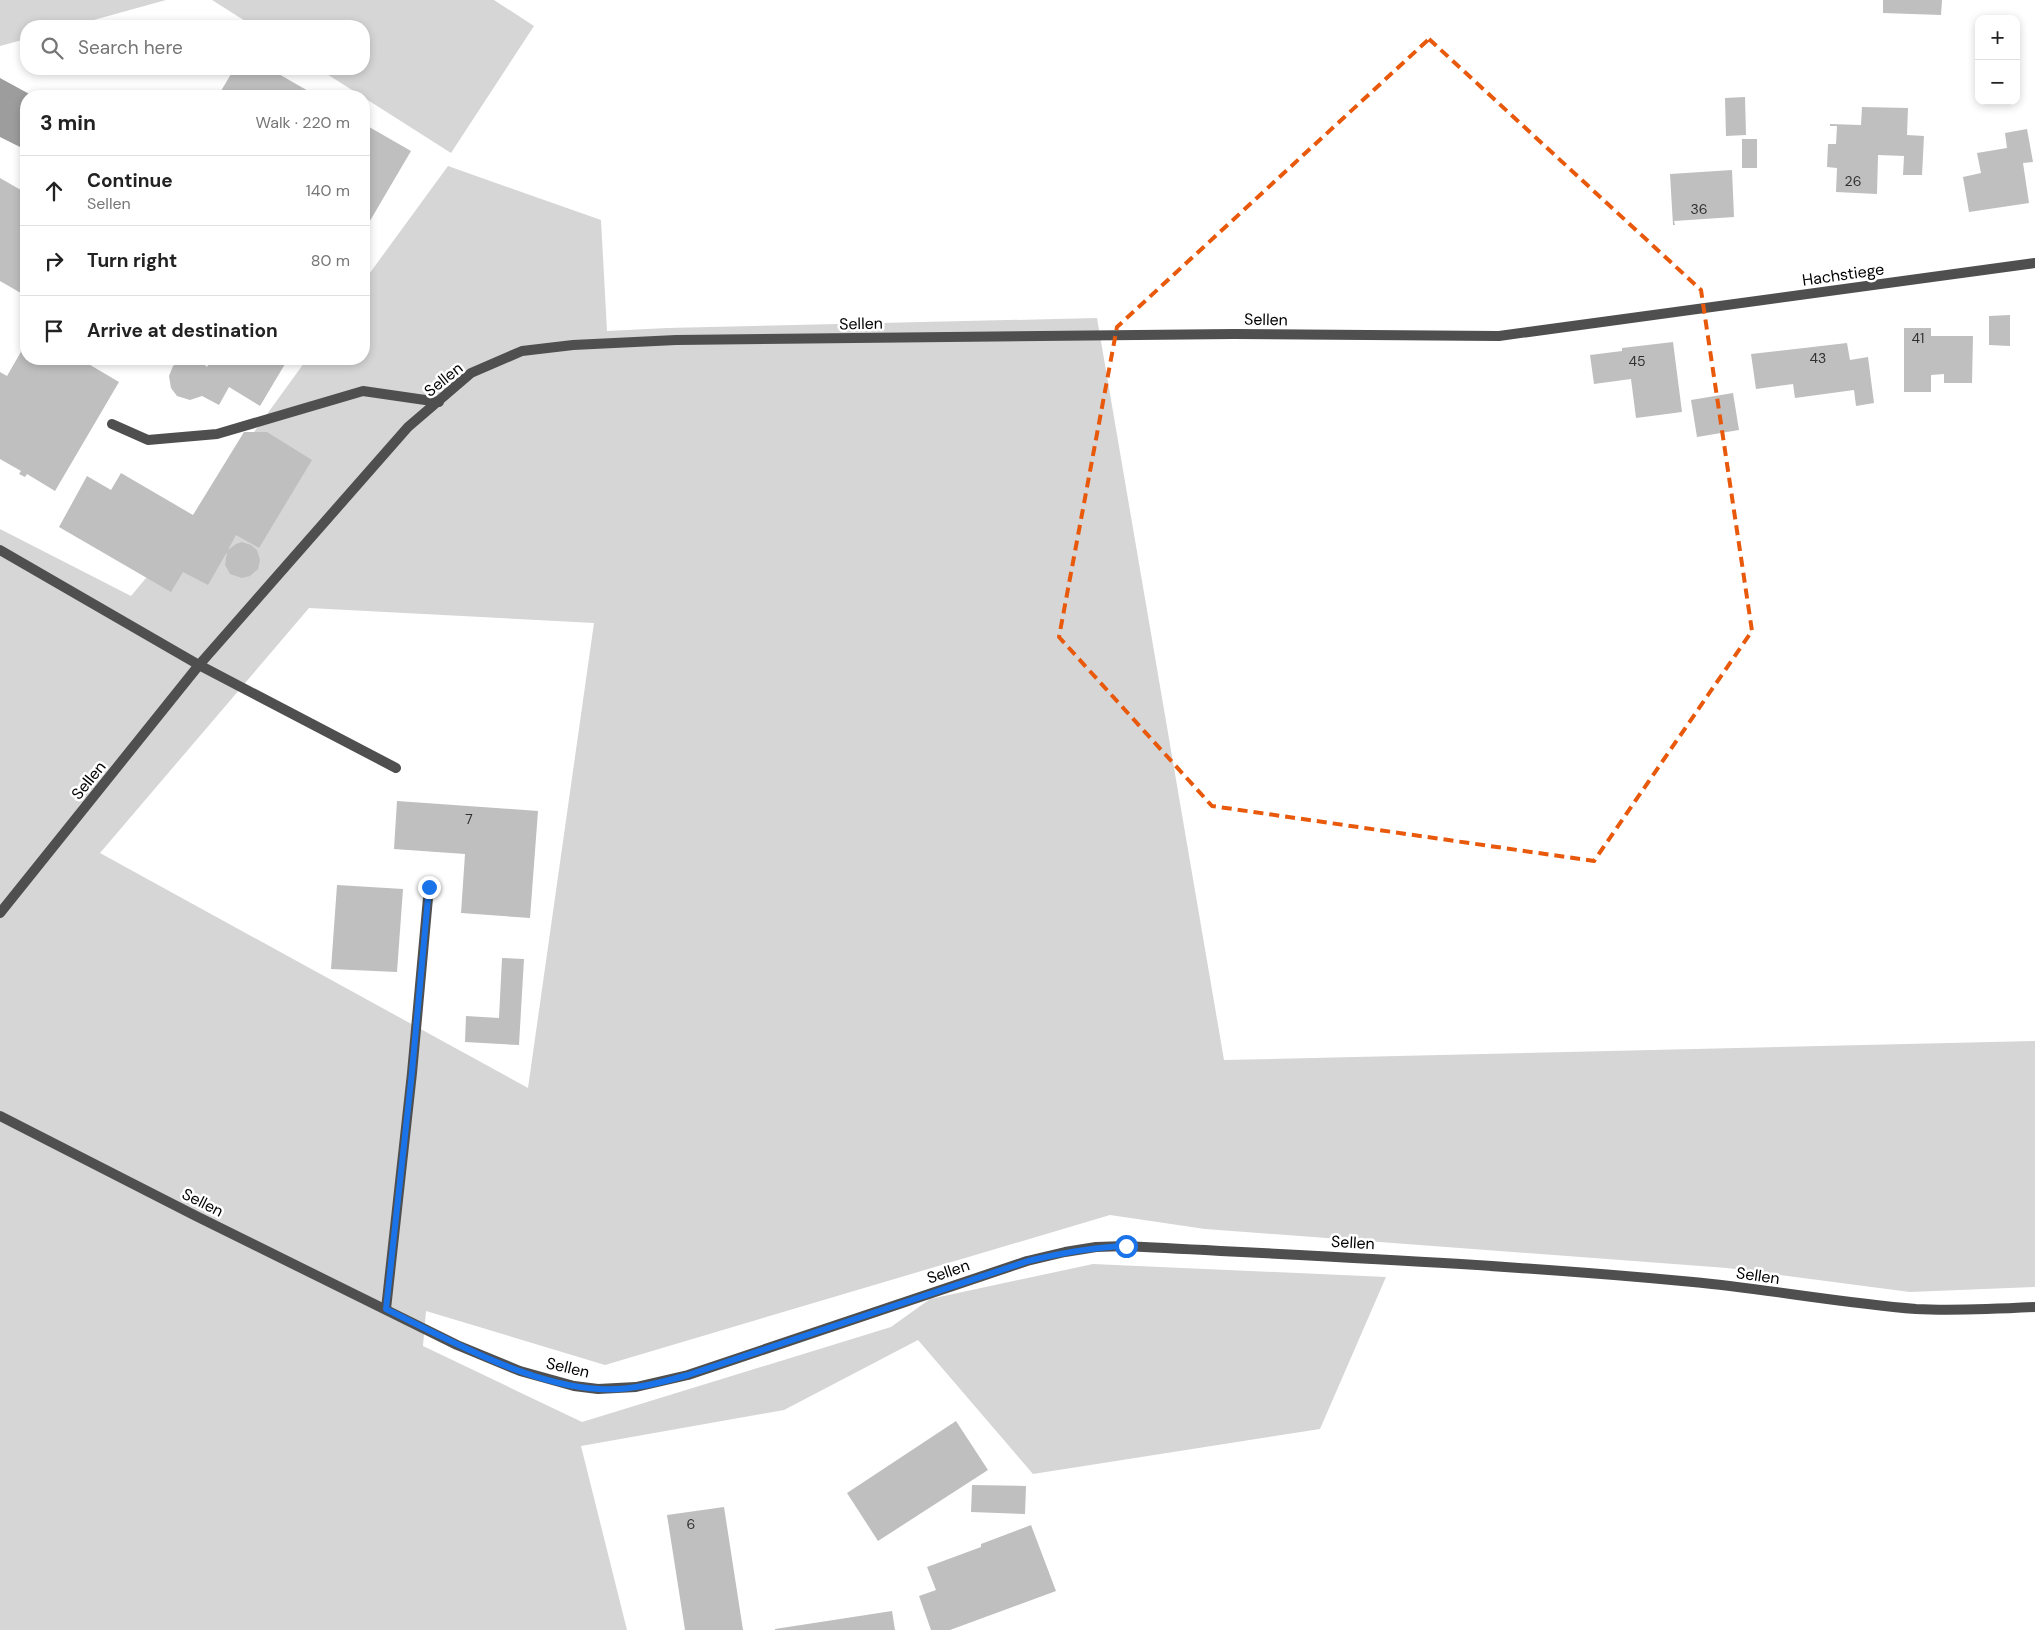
<!DOCTYPE html>
<meta charset="utf-8">
<style>
:root{--surface:#fff;--page:#f6f6f6;--text:#222;--muted:#767676;--line:#e0e0e0}
body{margin:0;font-family:"DM Sans",sans-serif;background:var(--page);color:var(--text)}
.controls{position:absolute;right:15px;top:15px;display:grid;overflow:hidden;border-radius:10px;box-shadow:0 2px 8px #0003}
.controls button{width:45px;height:45px;display:grid;place-items:center;padding:0;border:0;border-bottom:1px solid var(--line);background:var(--surface);color:var(--text);font:25px sans-serif}
.stop{position:absolute;width:15px;height:15px;margin:-11px;border:4px solid #1a73e8;border-radius:50%;background:#fff}
.stop.end{background:#1a73e8;border-color:#fff;box-shadow:0 1px 5px #0008}
.list{margin:0;padding:0;list-style:none}
h2{display:flex;justify-content:space-between;align-items:center;height:65px;margin:0;padding:0 20px;font-size:21px}
h2 small{font-size:16px;font-weight:400;color:var(--muted)}
.list li{display:grid;grid-template-columns:32px 1fr auto;gap:15px;align-items:center;box-sizing:border-box;height:70px;padding:0 20px;border-top:1px solid var(--line)}
.list b{display:block;font-size:19px;white-space:nowrap}
.list p{margin:0;font-size:16px;white-space:nowrap;color:var(--muted)}
.list em{font-size:16px;font-style:normal;color:var(--muted)}
.icon{flex:none;width:28px;height:28px;fill:none;stroke:currentColor;stroke-width:2;stroke-linecap:round;stroke-linejoin:round}
.map{position:relative;flex:none;width:2035px;height:1630px;overflow:hidden}
.search{position:absolute;background:var(--surface);box-shadow:0 2px 8px #0003;left:20px;top:20px;width:350px;height:55px;display:flex;align-items:center;gap:12px;box-sizing:border-box;padding:0 18px;border-radius:20px;color:var(--muted);font-size:19px}
.panel{position:absolute;background:var(--surface);box-shadow:0 2px 8px #0003;left:20px;top:90px;width:350px;height:275px;border-radius:20px}
.map>svg:first-child{display:block}
</style>
<div class="map">
<svg width="2035" height="1630" viewBox="0 0 2035 1630">
<rect width="100%" height="100%" fill="#fff"/>
<g fill="#d6d6d6" fill-rule="evenodd">
<polygon points="0,0 166,0 72,26 26,26 26,39 0,46"/>
<polygon points="212,0 494,0 534,26 451,153 319,69 364,69 364,26 253,26"/>
<path d="M 448,166 L 601,220 L 607,331 L 667,328 L 1097,318 L 1224,1060 L 2035,1041 L 2035,1287 L 1910,1292 L 1727,1268 L 1205,1229 L 1110,1215 L 605,1365 L 426,1311 L 423,1346 L 582,1422 L 891,1327 L 930,1299 L 1093,1264 L 1386,1277 L 1320,1429 L 1033,1474 L 918,1340 L 784,1410 L 581,1446 L 627,1630 L 0,1630 L 0,529 L 131,596 L 161,560 L 307,359 L 364,359 L 364,281 ZM 309,608 L 594,623 L 528,1088 L 100,853 Z"/>
</g>
<polygon fill="#9d9d9d" points="0,78 33,96 26,96 26,150 0,137"/>
<g fill="#bfbfbf">
<polygon points="1883,0 1942,0 1941,15 1883,13"/>
<polygon points="234,69 270,69 317,96 218,96"/>
<polygon points="1745,97 1746,135 1726,136 1725,98"/>
<polygon points="1862,107 1908,108 1907,135 1924,136 1922,175 1903,175 1904,156 1878,155 1877,194 1836,192 1837,168 1827,167 1828,144 1836,144 1837,126 1830,126 1830,124 1861,125"/>
<polygon points="364,124 411,151 364,231"/>
<polygon points="2027,129 2033,162 2023,163 2029,203 1969,212 1963,177 1981,173 1977,153 2007,148 2005,133"/>
<rect x="1742" y="139" width="15" height="29"/>
<polygon points="1732,170 1734,217 1674,221 1675,225 1673,225 1670,174"/>
<polygon points="0,178 26,193 26,296 0,281"/>
<polygon points="2010,315 2010,346 1989,345 1989,316"/>
<polygon points="1904,328 1931,328 1931,336 1973,336 1972,383 1944,383 1944,374 1931,375 1931,392 1904,392"/>
<polygon points="1673,342 1682,412 1636,418 1631,379 1594,384 1590,355 1622,351 1622,348"/>
<polygon points="26,343 26,359 80,359 119,382 55,491 27,474 25,477 19,474 21,471 0,459 0,372 7,376"/>
<polygon points="1847,343 1850,360 1868,357 1874,403 1856,406 1854,390 1795,398 1793,384 1756,389 1751,354"/>
<polygon points="184,359 198,359 207,367 210,362 204,359 288,359 260,406 229,387 219,405 202,396 190,400 177,396 171,388 169,376 173,366"/>
<polygon points="1733,393 1739,430 1697,437 1691,400"/>
<polygon points="244,432 267,432 312,460 259,548 236,535 228,550 236,544 242,542 251,545 257,550 260,560 259,565 258,569 250,576 242,578 230,574 225,565 227,552 208,585 183,572 171,592 59,527 87,476 111,490 121,473 193,515"/>
<polygon points="397,801 538,811 530,918 461,913 465,854 394,849"/>
<polygon points="337,885 403,889 397,972 331,969"/>
<polygon points="502,958 524,959 519,1045 465,1042 466,1016 499,1018"/>
<polygon points="956,1421 988,1470 878,1541 847,1493"/>
<polygon points="972,1485 1026,1486 1025,1514 971,1512"/>
<polygon points="724,1507 743,1630 685,1630 667,1515"/>
<polygon points="1031,1525 1056,1591 950,1630 931,1630 919,1596 936,1590 927,1567 981,1547 981,1544"/>
<polygon points="892,1611 895,1630 775,1630 775,1629"/>
</g>
<g fill="none" stroke-linecap="round" stroke-linejoin="round">
<g stroke="#4f4f4f" stroke-width="10">
<polyline points="112,424 148,440 217,434 363,391 439,402"/>
<polyline points="199,665 396,768"/>
<polyline points="386,1309 412,1073 429,887"/>
</g>
<g stroke="#4f4f4f" stroke-width="10">
<polyline points="0,550 199,665"/>
<polyline points="0,913 199,665 408,427 471,373 522,351 573,345 676,340 1234,334 1499,336 2035,263"/>
<path d="M 0,1116 L 196,1216 L 457,1345 L 520,1371 L 574,1386 L 598,1389 L 636,1387 L 688,1375 L 1027,1261 L 1065,1252 L 1096,1247 L 1126,1246 C 1315,1256 1504,1264 1693,1282 C 1767,1289 1841,1303 1916,1309 C 1955,1311 1996,1309 2035,1307"/>
</g>
</g>
<g fill="none" stroke-linecap="round" stroke-linejoin="round">
<path stroke="#1a73e8" stroke-width="6" d="M 429,887 L 412,1072 L 386,1309 C 449,1340 528,1385 599,1389 C 629,1391 659,1383 688,1375 L 1028,1261 C 1061,1253 1092,1247 1126,1246"/>
</g>
<path fill="none" stroke="#e8590c" stroke-width="4" stroke-dasharray="10 6" stroke-linejoin="round" d="M 1429,39 L 1701,290 L 1752,631 L 1594,861 L 1212,806 L 1059,637 L 1117,327 Z"/>
<g text-anchor="middle" stroke-width="5" stroke-linejoin="round" paint-order="stroke">
<g font-size="14" fill="#303030">
<text x="1853" y="186">26</text>
<text x="1699" y="214">36</text>
<text x="1918" y="343">41</text>
<text x="1818" y="363">43</text>
<text x="1637" y="366">45</text>
<text x="469" y="824">7</text>
<text x="691" y="1529">6</text>
</g>
<g font-size="16" fill="#000" stroke="#fff">
<text transform="translate(1843 274) rotate(-8)" y="6">Hachstiege</text>
<text transform="translate(1266 319) rotate(1)" y="6">Sellen</text>
<text transform="translate(861 323) rotate(-1)" y="6">Sellen</text>
<text transform="translate(443 379) rotate(-39)" y="6">Sellen</text>
<text transform="translate(88 780) rotate(-51)" y="6">Sellen</text>
<text transform="translate(203 1202) rotate(27)" y="6">Sellen</text>
<text transform="translate(1353 1242) rotate(3)" y="6">Sellen</text>
<text transform="translate(948 1271) rotate(-19)" y="6">Sellen</text>
<text transform="translate(1758 1275) rotate(8)" y="6">Sellen</text>
<text transform="translate(568 1367) rotate(13)" y="6">Sellen</text>
</g>
</g>
</svg>
<div class="controls">
<button>+</button>
<button>−</button>
</div>
<div class="stop" style="left:1126px;top:1246px"></div>
<div class="stop end" style="left:429px;top:887px"></div>
<div class="search"><svg class="icon" aria-label="search" viewBox="0 0 24 24"><circle cx="10" cy="10" r="6"/><path d="M15 15l6 6"/></svg>Search here</div>
<section class="panel">
<h2>3 min<small>Walk · 220 m</small></h2>
<ul class="list">
<li><svg class="icon" aria-label="ahead" viewBox="0 0 24 24"><path d="M12 20V5M6 11l6-6 6 6"/></svg><div><b>Continue</b><p>Sellen</p></div><em>140 m</em></li>
<li><svg class="icon" aria-label="right" viewBox="0 0 24 24"><path d="M7 20v-9h11M14 6l5 5-5 5"/></svg><div><b>Turn right</b></div><em>80 m</em></li>
<li><svg class="icon" aria-label="arrive" viewBox="0 0 24 24"><path d="M6 21V4h12l-3 4 3 4H6"/></svg><div><b>Arrive at destination</b></div></li>
</ul>
</section>
</div>
